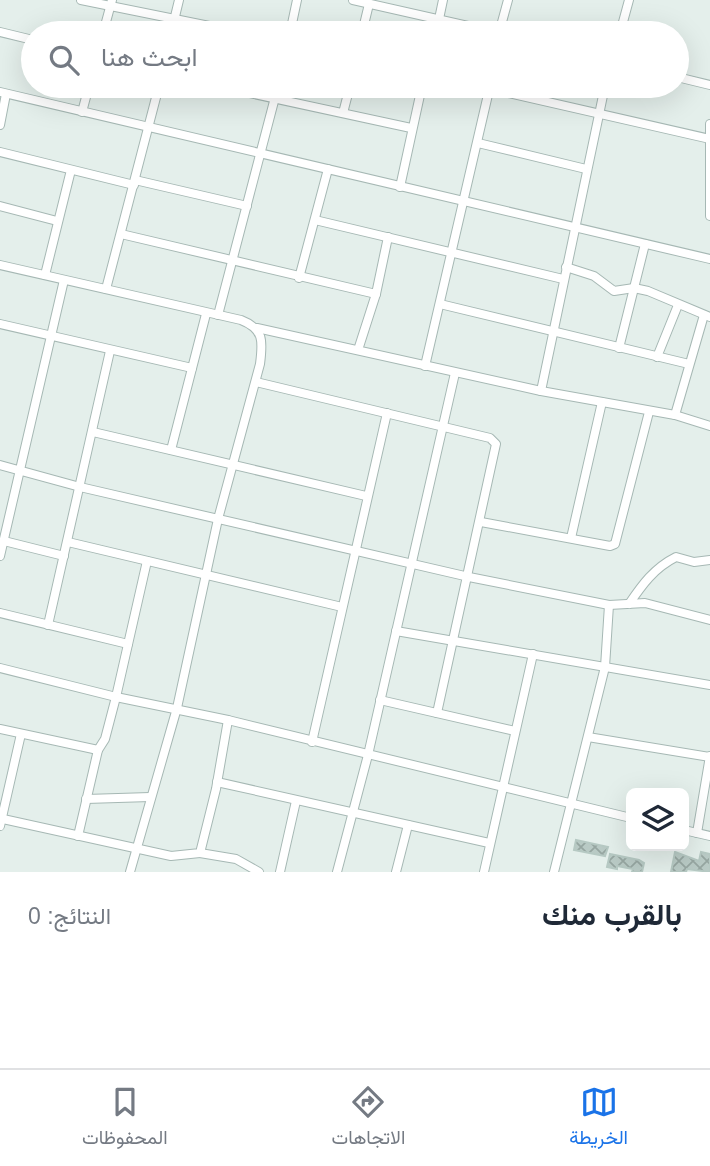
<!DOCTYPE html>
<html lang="ar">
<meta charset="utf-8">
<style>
:root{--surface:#fff;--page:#f6f6f7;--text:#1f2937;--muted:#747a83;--line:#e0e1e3;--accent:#1a73e8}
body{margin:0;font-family:Arial,Vazirmatn,sans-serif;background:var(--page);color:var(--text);direction:rtl}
.controls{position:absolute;right:21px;bottom:21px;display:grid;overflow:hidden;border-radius:10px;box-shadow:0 7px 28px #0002}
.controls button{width:63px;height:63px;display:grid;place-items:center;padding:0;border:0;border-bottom:2px solid var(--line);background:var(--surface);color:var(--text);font:35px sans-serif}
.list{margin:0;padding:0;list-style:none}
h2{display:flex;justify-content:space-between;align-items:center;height:91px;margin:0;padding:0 28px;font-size:30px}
h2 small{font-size:23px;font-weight:400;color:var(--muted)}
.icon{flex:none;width:38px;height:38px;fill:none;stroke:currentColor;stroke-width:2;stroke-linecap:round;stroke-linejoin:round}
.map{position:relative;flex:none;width:710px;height:872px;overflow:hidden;direction:ltr}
.search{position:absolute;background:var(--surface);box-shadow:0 7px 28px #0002;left:21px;right:21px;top:21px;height:77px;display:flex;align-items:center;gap:18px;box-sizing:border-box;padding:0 24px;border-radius:38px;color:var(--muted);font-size:26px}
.sheet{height:196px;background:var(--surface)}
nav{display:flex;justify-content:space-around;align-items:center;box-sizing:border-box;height:98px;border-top:2px solid var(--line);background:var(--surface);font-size:19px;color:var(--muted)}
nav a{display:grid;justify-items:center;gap:4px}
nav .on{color:var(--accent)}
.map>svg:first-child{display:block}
</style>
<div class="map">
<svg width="710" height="872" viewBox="0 0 710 872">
<defs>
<pattern id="building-cross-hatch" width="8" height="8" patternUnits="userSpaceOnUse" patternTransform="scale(1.75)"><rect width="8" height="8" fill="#b9cac5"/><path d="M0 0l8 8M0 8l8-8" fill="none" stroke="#96a6a1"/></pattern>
</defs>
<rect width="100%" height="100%" fill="#e4efeb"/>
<g fill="url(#building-cross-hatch)" stroke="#b6c9c3" stroke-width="2">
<polygon points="576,840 608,847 605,856 574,850"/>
<polygon points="675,852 699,861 701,852 710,854 710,872 687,869 686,872 671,872"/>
<polygon points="610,854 639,860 644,863 642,872 632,872 633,869 617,866 617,869 607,867"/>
</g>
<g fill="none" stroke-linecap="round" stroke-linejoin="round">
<g stroke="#a6b8b4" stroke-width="10">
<g id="minor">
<polyline points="81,0 244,33"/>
<polyline points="353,0 499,33"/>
<polyline points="439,19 443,0"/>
<polyline points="0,32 33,40"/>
<polyline points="103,33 112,0"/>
<polyline points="171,33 179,0"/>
<polyline points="290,33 297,0"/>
<polyline points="362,33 369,4"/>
<polyline points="499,33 508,0"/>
<polyline points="620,33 629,0"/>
<polyline points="677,77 710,85"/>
<polyline points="217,86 411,128"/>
<polyline points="478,86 710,139"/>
<polyline points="0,92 710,259"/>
<polyline points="82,112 89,86"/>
<polyline points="343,113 350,86"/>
<polyline points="710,124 710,216"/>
<polyline points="0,125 6,94"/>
<polyline points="478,143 586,169"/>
<polyline points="0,152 134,185"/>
<polyline points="135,180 247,206"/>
<polyline points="400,187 422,86"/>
<polyline points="0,206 57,221"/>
<polyline points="315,220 563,279"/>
<polyline points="121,234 376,294"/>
<path d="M 0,265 L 241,320 C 264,329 263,341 260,364 L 218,519 L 177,708 L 130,872"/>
<polyline points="566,267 594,276 614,291 634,288 648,291 710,317"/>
<polyline points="45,275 71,170"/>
<polyline points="299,278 328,169"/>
<polyline points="106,289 159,86"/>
<polyline points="440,304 689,364"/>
<polyline points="218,315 278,86"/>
<polyline points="0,324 192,368"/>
<polyline points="257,328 541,391 675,415 710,426"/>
<polyline points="619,348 645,244"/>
<polyline points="358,350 376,294 388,237"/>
<polyline points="657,357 678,305"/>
<polyline points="425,366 490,86"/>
<polyline points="256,382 490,438 496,444 437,713"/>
<polyline points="541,391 605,86"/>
<polyline points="675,415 704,315"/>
<polyline points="93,432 366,496"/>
<polyline points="171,450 206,314"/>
<polyline points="0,465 80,487 469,577 609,605 645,603 710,620"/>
<polyline points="481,522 610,546 615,544 649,412"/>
<polyline points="571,538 602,402"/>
<polyline points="4,541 64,556"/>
<polyline points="68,542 342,607"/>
<polyline points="0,556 64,280"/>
<path d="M 629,604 C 642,585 654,568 676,557 L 694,562 L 710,560"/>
<polyline points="0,613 128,644"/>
<polyline points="48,625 110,351"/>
<polyline points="396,631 710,685"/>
<polyline points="0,668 116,697 228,720 631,818"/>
<polyline points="380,700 515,731"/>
<polyline points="0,729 98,750"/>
<polyline points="588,737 710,757"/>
<polyline points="312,742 387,413"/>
<polyline points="217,782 489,843"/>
<polyline points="86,799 150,797"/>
<polyline points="3,819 171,856 200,853 216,789 228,720"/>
<polyline points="0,826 21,734"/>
<polyline points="684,830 710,836"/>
<polyline points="697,833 710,756"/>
<polyline points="78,836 98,750 105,739 116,697 147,561"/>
<polyline points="200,853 236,859 259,872"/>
<polyline points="280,872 296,801"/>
<polyline points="337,872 368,755 455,373"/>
<polyline points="396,872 408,825"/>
<polyline points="484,872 533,654"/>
<polyline points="554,872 605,667 609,605"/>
</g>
</g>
<use href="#minor" stroke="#fff" stroke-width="8"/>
</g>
</svg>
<div class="controls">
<button><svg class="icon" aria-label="layers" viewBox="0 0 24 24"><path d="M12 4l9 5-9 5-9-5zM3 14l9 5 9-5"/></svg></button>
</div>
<div class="search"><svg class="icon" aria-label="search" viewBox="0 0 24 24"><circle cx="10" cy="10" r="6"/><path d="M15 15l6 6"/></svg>ابحث هنا</div>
</div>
<section class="sheet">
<h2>بالقرب منك<small>النتائج: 0</small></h2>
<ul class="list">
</ul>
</section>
<nav>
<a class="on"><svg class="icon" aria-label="map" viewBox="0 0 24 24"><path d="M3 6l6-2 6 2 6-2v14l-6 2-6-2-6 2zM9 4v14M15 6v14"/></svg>الخريطة</a>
<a><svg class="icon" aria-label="directions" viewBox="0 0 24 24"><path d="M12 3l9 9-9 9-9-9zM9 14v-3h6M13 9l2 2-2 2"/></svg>الاتجاهات</a>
<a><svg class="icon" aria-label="saved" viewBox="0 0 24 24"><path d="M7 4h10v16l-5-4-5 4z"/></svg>المحفوظات</a>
</nav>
